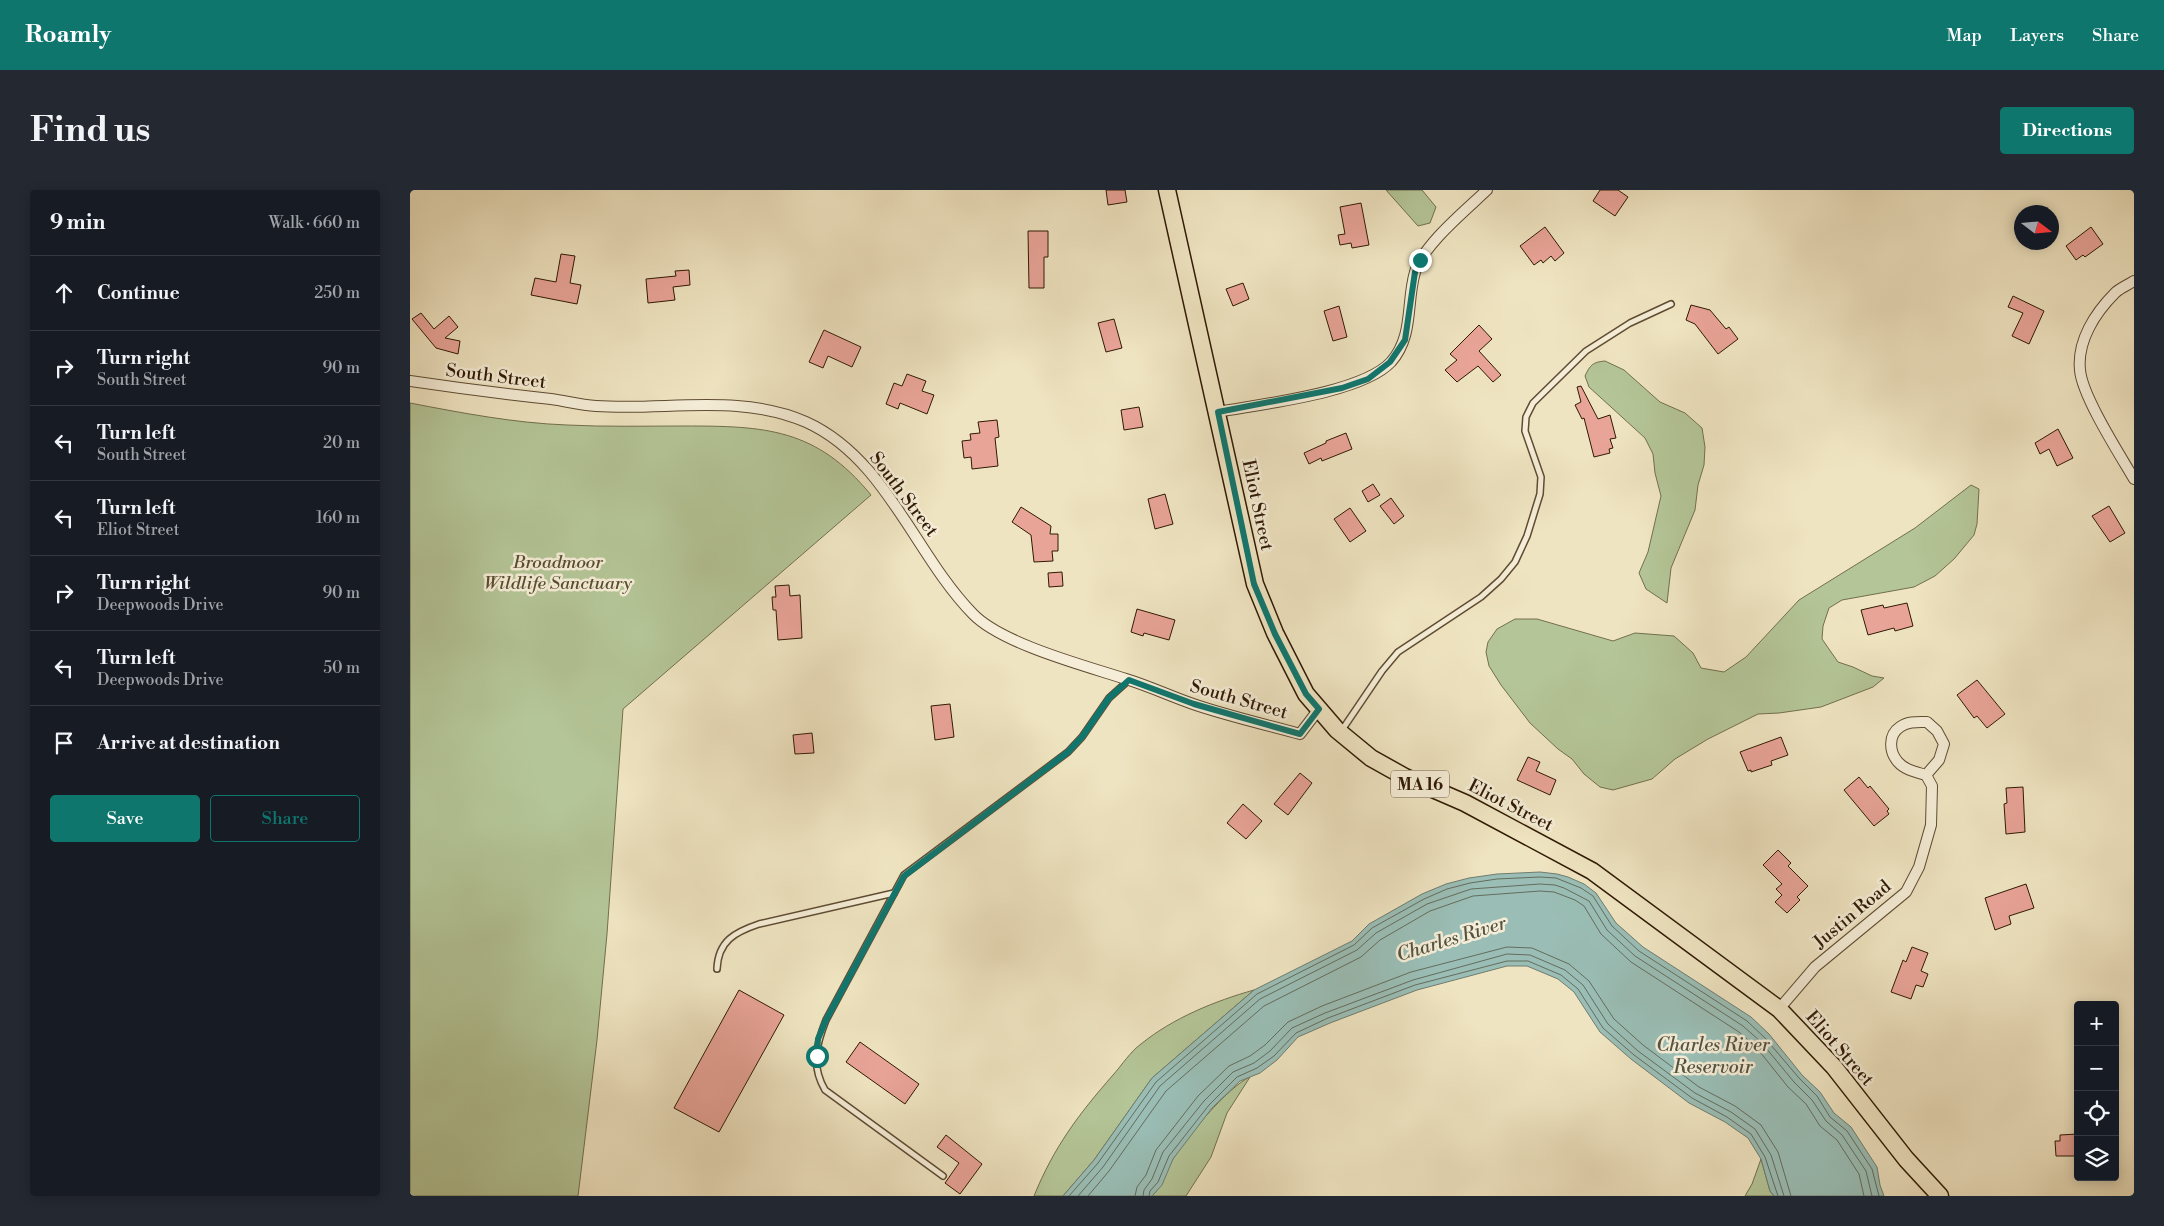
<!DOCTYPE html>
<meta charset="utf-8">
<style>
:root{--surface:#171b24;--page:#242831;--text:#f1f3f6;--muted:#9ea1a6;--line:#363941;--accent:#0f766e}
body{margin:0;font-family:"Libre Bodoni",serif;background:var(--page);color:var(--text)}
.controls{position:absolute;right:15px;bottom:15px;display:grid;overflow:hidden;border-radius:5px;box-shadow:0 2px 12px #0003}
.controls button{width:45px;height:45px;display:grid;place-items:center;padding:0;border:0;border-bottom:1px solid var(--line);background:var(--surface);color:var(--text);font:25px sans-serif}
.compass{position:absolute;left:1604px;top:15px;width:45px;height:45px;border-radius:50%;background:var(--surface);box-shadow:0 2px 12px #0003;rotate:106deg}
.stop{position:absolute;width:15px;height:15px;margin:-11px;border:4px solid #0f766e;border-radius:50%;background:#fff}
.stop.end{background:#0f766e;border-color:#fff;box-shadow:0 1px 5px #0008}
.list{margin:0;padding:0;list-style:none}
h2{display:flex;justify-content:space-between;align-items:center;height:65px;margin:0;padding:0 20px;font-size:21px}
h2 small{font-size:16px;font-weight:400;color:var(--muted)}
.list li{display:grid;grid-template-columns:32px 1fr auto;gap:15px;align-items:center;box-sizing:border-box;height:75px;padding:0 20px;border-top:1px solid var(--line)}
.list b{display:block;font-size:19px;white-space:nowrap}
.list p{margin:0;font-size:16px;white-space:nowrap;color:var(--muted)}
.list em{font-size:16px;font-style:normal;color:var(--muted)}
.actions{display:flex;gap:10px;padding:15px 20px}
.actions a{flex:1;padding:11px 0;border:1px solid var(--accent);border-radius:5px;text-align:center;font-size:18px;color:var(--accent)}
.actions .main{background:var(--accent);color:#fff}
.icon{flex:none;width:28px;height:28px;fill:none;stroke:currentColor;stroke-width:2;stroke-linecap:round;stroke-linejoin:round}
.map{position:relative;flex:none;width:1724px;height:1006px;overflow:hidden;border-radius:5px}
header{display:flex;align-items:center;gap:30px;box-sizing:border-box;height:70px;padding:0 25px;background:var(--accent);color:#fff}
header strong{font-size:24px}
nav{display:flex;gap:28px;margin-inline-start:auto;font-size:18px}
.intro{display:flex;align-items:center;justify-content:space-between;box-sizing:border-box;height:120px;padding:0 30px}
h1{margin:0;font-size:35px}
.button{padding:12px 22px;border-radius:5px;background:var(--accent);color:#fff;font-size:18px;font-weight:700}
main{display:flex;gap:30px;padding:0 30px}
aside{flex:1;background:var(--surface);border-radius:5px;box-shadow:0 2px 12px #0003}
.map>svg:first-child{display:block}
</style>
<header>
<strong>Roamly</strong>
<nav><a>Map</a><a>Layers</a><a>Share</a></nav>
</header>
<div class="intro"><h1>Find us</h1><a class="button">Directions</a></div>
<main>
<aside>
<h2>9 min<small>Walk · 660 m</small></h2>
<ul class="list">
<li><svg class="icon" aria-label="ahead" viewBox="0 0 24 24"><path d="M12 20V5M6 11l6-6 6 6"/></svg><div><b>Continue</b></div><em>250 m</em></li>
<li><svg class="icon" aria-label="right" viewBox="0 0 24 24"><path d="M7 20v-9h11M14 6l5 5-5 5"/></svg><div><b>Turn right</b><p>South Street</p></div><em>90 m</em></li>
<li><svg class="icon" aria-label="left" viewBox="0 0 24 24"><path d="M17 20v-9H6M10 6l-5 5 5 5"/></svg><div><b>Turn left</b><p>South Street</p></div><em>20 m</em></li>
<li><svg class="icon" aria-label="left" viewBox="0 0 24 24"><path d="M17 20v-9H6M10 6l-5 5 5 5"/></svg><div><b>Turn left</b><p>Eliot Street</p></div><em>160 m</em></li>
<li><svg class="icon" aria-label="right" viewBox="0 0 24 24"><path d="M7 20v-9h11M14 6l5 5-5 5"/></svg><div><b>Turn right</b><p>Deepwoods Drive</p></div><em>90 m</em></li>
<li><svg class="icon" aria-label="left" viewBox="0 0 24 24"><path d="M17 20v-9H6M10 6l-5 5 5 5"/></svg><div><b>Turn left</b><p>Deepwoods Drive</p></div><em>50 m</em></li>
<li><svg class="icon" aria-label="arrive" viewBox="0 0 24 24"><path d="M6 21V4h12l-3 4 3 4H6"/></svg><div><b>Arrive at destination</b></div></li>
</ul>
<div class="actions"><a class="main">Save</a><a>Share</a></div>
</aside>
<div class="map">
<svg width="1724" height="1006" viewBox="0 0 1724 1006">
<rect width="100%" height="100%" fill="#efe4c1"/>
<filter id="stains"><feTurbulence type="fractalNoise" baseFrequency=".004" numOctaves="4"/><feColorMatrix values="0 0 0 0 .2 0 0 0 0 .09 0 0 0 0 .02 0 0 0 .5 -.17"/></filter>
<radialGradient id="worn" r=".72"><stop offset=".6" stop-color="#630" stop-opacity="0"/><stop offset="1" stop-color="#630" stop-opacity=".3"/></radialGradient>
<g fill="#b4c597" stroke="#726f4e">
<polygon points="976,0 1012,0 1026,17 1020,33 1008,36"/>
<path d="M 1195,171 L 1214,180 L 1250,212 L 1275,223 L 1292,238 L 1295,257 L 1294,275 L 1288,295 L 1285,320 L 1261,378 L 1257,413 L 1236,399 L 1229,383 L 1238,362 L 1251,306 L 1245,283 L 1243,264 L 1235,248 L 1179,197 L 1175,186 C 1180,175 1183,172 1195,171 Z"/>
<path d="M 0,213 C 52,223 104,233 157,235 C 196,237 235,236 274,236 C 355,236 406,238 461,305 L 213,519 L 197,744 L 187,850 L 168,1006 L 0,1006 Z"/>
<polygon points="1561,295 1569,299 1567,334 1564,345 1544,369 1525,386 1504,397 1432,410 1419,418 1413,436 1412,449 1428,472 1443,477 1462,486 1474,488 1463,497 1411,517 1369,523 1348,524 1298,549 1265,569 1242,589 1203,600 1190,597 1174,584 1162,569 1148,559 1120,533 1091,495 1079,476 1076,462 1078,452 1087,439 1105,429 1127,429 1203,451 1225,443 1264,446 1283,463 1291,478 1314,482 1336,467 1389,410 1505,338"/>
<path d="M 844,800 L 742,888 L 684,970 L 653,1006 L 624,1006 C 644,957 668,925 703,885 C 712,875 720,862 731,854 C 763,828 805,811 844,800 Z"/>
<path d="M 840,887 L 817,923 L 801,967 L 776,1006 L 742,1006 C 755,992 754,983 763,969 C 775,948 819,896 840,887 Z"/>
<polygon points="1351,969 1360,1001 1364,1006 1335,1006 1342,994"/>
</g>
<polygon fill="#9abeb6" stroke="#6f7c6f" points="1130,682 1147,684 1158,687 1174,694 1186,703 1206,733 1233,757 1341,827 1359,844 1392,885 1410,902 1424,923 1441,937 1467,977 1470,995 1474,1006 1364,1006 1360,1001 1351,969 1338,948 1315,932 1279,913 1221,869 1190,842 1164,802 1148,789 1117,776 1097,776 1007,800 920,833 888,847 867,870 850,883 830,891 802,918 763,969 752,995 742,1006 653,1006 684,970 742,888 844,800 942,751 959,734 1012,704 1036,694 1059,688 1087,684"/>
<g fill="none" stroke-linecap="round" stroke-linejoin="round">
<g stroke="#646c5d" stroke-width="1">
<polyline points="659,1006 688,973 746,892 847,804 944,755 962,738 1014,709 1037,699 1060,693 1087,689 1130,687 1146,688 1171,698 1183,706 1202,736 1229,761 1337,831 1355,848 1389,888 1407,906 1420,927 1437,941 1462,979 1469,1006"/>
<polyline points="668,1006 693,977 750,896 850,809 947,760 966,743 1017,714 1061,699 1130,694 1145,695 1154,698 1179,711 1197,740 1225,766 1333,836 1351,852 1384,892 1402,910 1416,931 1432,945 1456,981 1462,1006"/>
<polyline points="678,1006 699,981 756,901 854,816 951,767 970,750 1020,721 1063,706 1130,701 1144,702 1165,710 1174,716 1191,744 1221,772 1329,842 1346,857 1378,897 1396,914 1410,936 1427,950 1449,984 1454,1006"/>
<polyline points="725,1006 727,997 736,985 746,960 788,906 819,876 840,866 855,855 878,832 912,816 1001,782 1097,757 1122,758 1159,774 1179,791 1204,829 1233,855 1289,897 1325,916 1351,935 1368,962 1381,1006"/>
<polyline points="733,1006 734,1000 742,989 753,962 794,911 823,882 844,873 860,861 882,838 915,823 1003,790 1097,764 1120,765 1155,780 1173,795 1198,834 1228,861 1285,903 1321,922 1345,939 1361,965 1374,1006"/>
<polyline points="739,1006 740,1001 748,992 759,966 799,915 827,887 847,878 864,866 886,843 918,828 1005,795 1097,771 1118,771 1151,785 1168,799 1193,838 1224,865 1282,908 1317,927 1341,944 1355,967 1368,1006"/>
</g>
</g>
<g fill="#e9a498" stroke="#2f1904">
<polygon points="696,0 715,0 717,12 698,15"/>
<polygon points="1190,0 1208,0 1218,7 1205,26 1183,11"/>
<polygon points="951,13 959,55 942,58 941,53 930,55 928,45 935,44 930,17"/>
<polygon points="1135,37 1154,63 1145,71 1141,66 1133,73 1131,70 1124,75 1110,56"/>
<polygon points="1681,37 1693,54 1675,67 1673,65 1666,70 1656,56"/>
<polygon points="618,41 638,41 638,67 634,67 634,98 619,98"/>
<polygon points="151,64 165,66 160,93 171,95 167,114 121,105 125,88 146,92"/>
<polygon points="279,80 280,95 263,97 265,110 238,113 236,89 266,86 265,81"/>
<polygon points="833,93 839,109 823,116 816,99"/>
<polygon points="1603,106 1634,121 1619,154 1602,146 1613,123 1598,117"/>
<polygon points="1281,115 1300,120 1316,139 1319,137 1328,149 1308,164 1285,134 1276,130"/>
<polygon points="929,116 937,147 923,151 914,121"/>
<polygon points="11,123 24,139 39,126 48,137 35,148 50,151 48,164 26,158 2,129"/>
<polygon points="704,129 712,158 696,162 688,133"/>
<polygon points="1069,135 1082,149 1069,161 1091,185 1083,192 1068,176 1047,192 1035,180 1047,170 1040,164"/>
<polygon points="414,140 451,157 442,177 418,166 413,178 399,172"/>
<polygon points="497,184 516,191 512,201 524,205 517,224 490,213 488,219 476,214 484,193 492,196"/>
<polygon points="1171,196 1188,229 1200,225 1206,248 1200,249 1203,258 1199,259 1200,263 1184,267 1174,228 1172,229 1165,215 1171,212 1167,197"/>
<polygon points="729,217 733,237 714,240 711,220"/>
<polygon points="587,230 589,247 585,248 588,276 562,279 561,267 554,268 552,251 561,250 560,244 570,243 568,232"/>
<polygon points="1648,239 1663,268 1647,276 1639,259 1630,264 1625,253"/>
<polygon points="936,243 942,259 912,271 911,268 899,274 894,263 916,253 916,251"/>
<polygon points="963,294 970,305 958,312 952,301"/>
<polygon points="755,304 763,334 745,339 738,309"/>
<polygon points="981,308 994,326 984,334 970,316"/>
<polygon points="1699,316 1715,343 1700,352 1682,326"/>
<polygon points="611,317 641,336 640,344 648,344 648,361 642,361 643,371 624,372 621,345 602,332"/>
<polygon points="940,318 956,341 940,352 924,329"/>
<polygon points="652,382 653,396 639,397 638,383"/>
<polygon points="379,395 380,406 390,405 392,448 368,450 366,420 363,420 362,407 366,407 365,396"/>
<polygon points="1497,413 1503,436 1485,441 1484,438 1458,445 1451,420 1473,415 1474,418"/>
<polygon points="727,419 765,430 759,450 734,443 733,446 721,442"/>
<polygon points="1567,490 1595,524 1577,538 1567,526 1564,528 1547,505"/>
<polygon points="540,514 544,547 525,550 521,516"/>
<polygon points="402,543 404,563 385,564 383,545"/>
<polygon points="1371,547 1378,565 1361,571 1362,575 1341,582 1341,580 1338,581 1330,562"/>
<polygon points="1118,567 1130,572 1126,581 1146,590 1140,605 1107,590"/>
<polygon points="890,583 902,593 878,625 864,614"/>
<polygon points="1449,587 1458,598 1460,596 1479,619 1477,621 1479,624 1464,636 1434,600"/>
<polygon points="1613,597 1615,642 1596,644 1594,614 1597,613 1596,598"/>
<polygon points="833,614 852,631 836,649 817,633"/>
<polygon points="1368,660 1381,673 1378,676 1398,696 1387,707 1390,710 1377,723 1365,712 1372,705 1366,699 1372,694 1353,675"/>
<polygon points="1616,694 1624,718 1599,726 1601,734 1585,740 1575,708"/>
<polygon points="1502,757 1518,763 1511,781 1518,784 1513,797 1506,795 1501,809 1481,802 1493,770 1496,772"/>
<polygon points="329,800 374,825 309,942 264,918"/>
<polygon points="450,852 509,894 495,914 436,872"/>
<polygon points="1668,944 1666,966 1646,966 1645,951 1650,951 1650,945"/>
<polygon points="536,945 572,974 550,1004 535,993 549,973 527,957"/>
</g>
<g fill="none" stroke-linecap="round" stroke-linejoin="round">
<g stroke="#5f4c33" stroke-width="8">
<g id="service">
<polyline points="932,540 972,481 988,462 1071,407 1091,389 1105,372 1117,346 1130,304 1131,287 1115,241 1116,227 1123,213 1176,161 1220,133 1261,114"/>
<path d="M 307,779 C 308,751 325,742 349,734 L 484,703"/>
<path d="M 533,986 L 415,900 C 401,876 406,855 416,830 L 494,685 L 658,562 L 672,547 L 699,508 L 719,490"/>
</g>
</g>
<g stroke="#5f4c33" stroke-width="12">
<g id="minor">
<path d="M 1724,91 C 1718,95 1710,98 1705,103 C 1685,123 1667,151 1670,180 C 1672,206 1710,265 1724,289"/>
<path d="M 0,191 C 47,198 94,204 141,209 C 156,211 170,215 186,216 C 255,221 330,203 396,232 C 476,268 505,365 563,424 C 592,454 676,476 716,489 C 739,496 760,506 783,514 C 818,526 854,534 890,544 L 909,519"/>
<path d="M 808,222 C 851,214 952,203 981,172 C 1004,146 996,113 1005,82 C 1013,55 1056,20 1077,0"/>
<path d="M 1369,819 L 1405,777 L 1496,702 L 1509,677 L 1521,635 L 1522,596 L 1516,585 C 1506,582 1495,580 1488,572 C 1479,562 1478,545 1490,537 C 1498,531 1508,532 1517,532 L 1527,541 L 1534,554 L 1529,570 L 1516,585"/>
</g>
</g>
<g stroke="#2f1904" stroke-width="19">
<polyline id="primary" points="757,0 845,394 865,443 896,504 927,540 961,568 995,587 1055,613 1182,681 1369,819 1424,877 1496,969 1530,1006"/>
</g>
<use href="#service" stroke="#f5edd7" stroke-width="5"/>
<use href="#minor" stroke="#f5edd7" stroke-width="10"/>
<use href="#primary" stroke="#efe4c1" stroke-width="16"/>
</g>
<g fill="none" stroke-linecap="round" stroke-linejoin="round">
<polyline stroke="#0f766e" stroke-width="6" points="407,866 408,849 416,830 494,686 658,562 672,547 699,508 719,490 784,514 890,544 909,519 896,504 865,444 844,394 808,222 932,198 958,189 980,172 995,150 1005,82 1010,70"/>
</g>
<g text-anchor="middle" stroke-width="5" stroke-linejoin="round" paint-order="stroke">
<rect fill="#f5edd7" stroke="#6a5943" stroke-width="1" x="981" y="580.5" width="58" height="27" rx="4"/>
<g font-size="16" font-weight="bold" fill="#2f1904">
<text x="1010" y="600">MA 16</text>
</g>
<g font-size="18" fill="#2f1904" stroke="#f5edd7">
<text transform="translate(86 186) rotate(7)" y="6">South Street</text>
<text transform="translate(494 304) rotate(53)" y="6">South Street</text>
<text transform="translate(848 315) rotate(78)" y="6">Eliot Street</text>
<text transform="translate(829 509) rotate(16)" y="6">South Street</text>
<text transform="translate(1101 615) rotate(27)" y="6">Eliot Street</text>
<text transform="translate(1442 724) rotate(-40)" y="6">Justin Road</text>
<text transform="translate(1430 858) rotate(49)" y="6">Eliot Street</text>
</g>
<g font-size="18" font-style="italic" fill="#574d30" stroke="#f5edd7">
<text x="148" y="378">Broadmoor<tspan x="148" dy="21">Wildlife Sanctuary</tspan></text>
</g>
<g font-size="19" font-style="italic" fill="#545342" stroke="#f5edd7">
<text transform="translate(1041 748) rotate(-17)" y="7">Charles River</text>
<text x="1303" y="861">Charles River<tspan x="1303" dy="22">Reservoir</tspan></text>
</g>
</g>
<rect width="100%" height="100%" filter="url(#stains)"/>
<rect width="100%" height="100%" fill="url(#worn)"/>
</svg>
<div class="controls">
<button>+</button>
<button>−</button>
<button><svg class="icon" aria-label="locate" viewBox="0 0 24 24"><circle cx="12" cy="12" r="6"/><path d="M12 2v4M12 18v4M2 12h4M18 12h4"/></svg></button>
<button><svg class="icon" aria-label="layers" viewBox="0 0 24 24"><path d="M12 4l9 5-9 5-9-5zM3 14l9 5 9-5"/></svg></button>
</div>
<svg class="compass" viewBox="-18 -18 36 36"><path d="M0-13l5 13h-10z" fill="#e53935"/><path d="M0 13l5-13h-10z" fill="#9ea1a6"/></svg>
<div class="stop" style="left:407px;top:866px"></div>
<div class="stop end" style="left:1010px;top:70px"></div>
</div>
</main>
